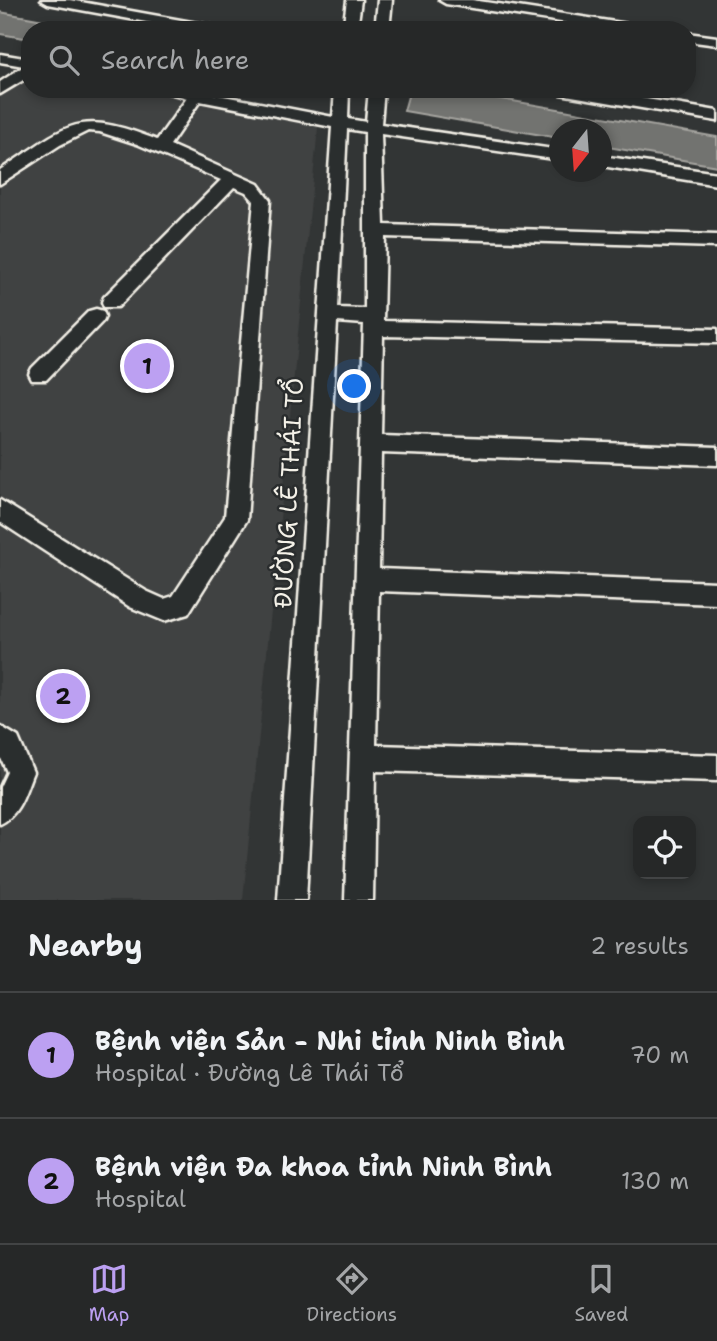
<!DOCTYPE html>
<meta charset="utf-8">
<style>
:root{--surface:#262828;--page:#323434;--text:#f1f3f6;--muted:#a4a6a8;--line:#424445;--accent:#bca0f2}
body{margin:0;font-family:"Shantell Sans",sans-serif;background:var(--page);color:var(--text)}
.controls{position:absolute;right:21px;bottom:21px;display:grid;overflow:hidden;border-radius:14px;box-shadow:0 4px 10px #0003}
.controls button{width:63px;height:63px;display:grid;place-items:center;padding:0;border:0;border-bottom:2px solid var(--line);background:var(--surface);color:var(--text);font:35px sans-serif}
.compass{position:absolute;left:549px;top:119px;width:63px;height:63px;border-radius:50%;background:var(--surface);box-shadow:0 4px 10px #0003;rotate:197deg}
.you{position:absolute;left:355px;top:387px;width:24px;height:24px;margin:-18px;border:5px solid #fff;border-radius:50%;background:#1a73e8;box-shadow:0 0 0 10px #1a73e833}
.badge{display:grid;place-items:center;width:46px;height:46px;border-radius:50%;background:var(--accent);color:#111;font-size:23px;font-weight:700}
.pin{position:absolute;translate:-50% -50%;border:4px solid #fff;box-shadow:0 2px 7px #0006}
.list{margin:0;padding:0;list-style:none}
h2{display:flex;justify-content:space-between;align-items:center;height:91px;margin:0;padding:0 28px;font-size:30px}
h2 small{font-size:23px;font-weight:400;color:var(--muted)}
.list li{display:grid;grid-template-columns:46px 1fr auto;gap:21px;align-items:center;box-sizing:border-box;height:126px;padding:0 28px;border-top:2px solid var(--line)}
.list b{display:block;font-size:26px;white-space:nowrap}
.list p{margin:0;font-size:23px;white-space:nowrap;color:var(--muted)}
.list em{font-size:23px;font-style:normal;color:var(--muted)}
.icon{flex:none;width:38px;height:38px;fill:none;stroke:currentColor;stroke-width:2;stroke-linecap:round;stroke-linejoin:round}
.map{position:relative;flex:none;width:717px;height:900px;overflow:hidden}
.search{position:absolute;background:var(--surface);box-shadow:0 4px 10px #0003;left:21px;right:21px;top:21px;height:77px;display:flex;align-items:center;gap:18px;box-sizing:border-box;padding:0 24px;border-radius:28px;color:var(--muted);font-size:26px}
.sheet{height:343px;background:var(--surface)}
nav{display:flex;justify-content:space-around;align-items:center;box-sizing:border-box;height:98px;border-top:2px solid var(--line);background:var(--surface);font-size:19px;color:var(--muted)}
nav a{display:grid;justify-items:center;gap:4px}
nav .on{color:var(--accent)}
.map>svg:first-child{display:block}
</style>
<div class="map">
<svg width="717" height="900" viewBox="0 0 717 900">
<rect width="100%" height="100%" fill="#323535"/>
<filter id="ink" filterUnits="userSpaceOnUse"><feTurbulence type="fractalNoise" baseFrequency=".0143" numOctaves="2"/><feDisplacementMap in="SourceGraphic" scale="14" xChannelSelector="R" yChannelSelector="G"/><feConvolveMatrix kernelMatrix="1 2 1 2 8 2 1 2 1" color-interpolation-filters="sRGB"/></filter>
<g filter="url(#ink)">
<polygon fill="#404242" points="30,76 30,89 137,89 318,127 243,900 0,900 0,96"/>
<g fill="#727370" stroke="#a6a5a0" stroke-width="2">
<polygon points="0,12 97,30 30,30 30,39 0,34"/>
<polygon points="410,89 444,89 717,137 717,166 602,146 602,130 560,130 559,138 404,111"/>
</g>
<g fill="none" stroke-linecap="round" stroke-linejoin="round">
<g stroke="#f4f1e8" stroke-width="5">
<g id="minor">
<polygon points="41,0 70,0 214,26 221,30 190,30 48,4"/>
<polygon points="347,0 361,0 357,30 343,30"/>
<polygon points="378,0 392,0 389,30 375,30"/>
<polygon points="439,0 472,0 641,26 648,30 612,30 446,4"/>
<polygon points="687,33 717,37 717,45 687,41"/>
<polygon points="0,54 30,59 30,76 0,94 0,82 24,66 0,62"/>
<path d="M 155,89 L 187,89 L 333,117 L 335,89 L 349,89 L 348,119 L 366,122 L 369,89 L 384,89 L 381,124 L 560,150 L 560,160 L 381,134 L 384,225 L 717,235 L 717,247 L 385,237 L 383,321 L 717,329 L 717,343 L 383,336 L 381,435 L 717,447 L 717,465 L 381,453 L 379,569 L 717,582 L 717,604 L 379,591 L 376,745 L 717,755 L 717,781 L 375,771 L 373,900 L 345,900 L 364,324 L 337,322 L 306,900 L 278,900 L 332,127 L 200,101 L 170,145 L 258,184 L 270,200 L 247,520 L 188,614 L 164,621 L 130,607 L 0,522 L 0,500 L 146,591 L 164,599 L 173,596 L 225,517 L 254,201 L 246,192 L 234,187 L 118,307 L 104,307 L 102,302 L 104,297 L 221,180 L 137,144 L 100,132 L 88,131 L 60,145 L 0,184 L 0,170 C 68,126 74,107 157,140 L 187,98 ZM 347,129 L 365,132 L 365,309 L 338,308 Z"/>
<polygon points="553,89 588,89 717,111 717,121 560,94"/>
<polygon points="602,156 717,173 717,185 602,166"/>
<polygon points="96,309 103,311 105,316 103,321 46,380 32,380 29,374 32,368 89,311"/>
<path d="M 0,726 L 18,737 L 33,772 C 25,791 20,815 0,824 L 0,787 L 7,772 L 0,756 Z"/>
</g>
</g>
<use href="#minor" fill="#2a2d2e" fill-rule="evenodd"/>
</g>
</g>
<g text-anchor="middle" stroke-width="5" stroke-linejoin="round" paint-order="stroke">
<g font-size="24" fill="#f4f1e8" stroke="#2a2d2e">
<text transform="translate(289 493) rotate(-87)" y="8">ĐƯỜNG LÊ THÁI TỔ</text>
</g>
</g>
</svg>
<div class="controls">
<button><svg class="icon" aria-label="locate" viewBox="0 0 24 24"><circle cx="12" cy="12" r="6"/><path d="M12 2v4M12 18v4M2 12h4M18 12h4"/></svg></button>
</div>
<svg class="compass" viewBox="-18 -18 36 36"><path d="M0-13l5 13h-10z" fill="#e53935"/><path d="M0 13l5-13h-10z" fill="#a4a6a8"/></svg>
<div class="you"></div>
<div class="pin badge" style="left:147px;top:366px">1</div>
<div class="pin badge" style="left:63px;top:696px">2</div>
<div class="search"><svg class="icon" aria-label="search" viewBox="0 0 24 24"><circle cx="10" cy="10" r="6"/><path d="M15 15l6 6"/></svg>Search here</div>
</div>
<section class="sheet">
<h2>Nearby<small>2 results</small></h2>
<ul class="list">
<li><span class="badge">1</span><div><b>Bệnh viện Sản - Nhi tỉnh Ninh Bình</b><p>Hospital · Đường Lê Thái Tổ</p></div><em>70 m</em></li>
<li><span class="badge">2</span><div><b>Bệnh viện Đa khoa tỉnh Ninh Bình</b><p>Hospital</p></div><em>130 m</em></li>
</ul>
</section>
<nav>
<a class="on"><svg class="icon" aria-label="map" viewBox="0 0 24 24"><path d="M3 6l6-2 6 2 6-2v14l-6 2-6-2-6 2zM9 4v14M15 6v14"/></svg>Map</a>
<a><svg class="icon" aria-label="directions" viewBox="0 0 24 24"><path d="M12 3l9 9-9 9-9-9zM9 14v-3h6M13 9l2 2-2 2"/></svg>Directions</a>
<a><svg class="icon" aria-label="saved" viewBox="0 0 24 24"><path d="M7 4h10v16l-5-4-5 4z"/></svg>Saved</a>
</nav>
